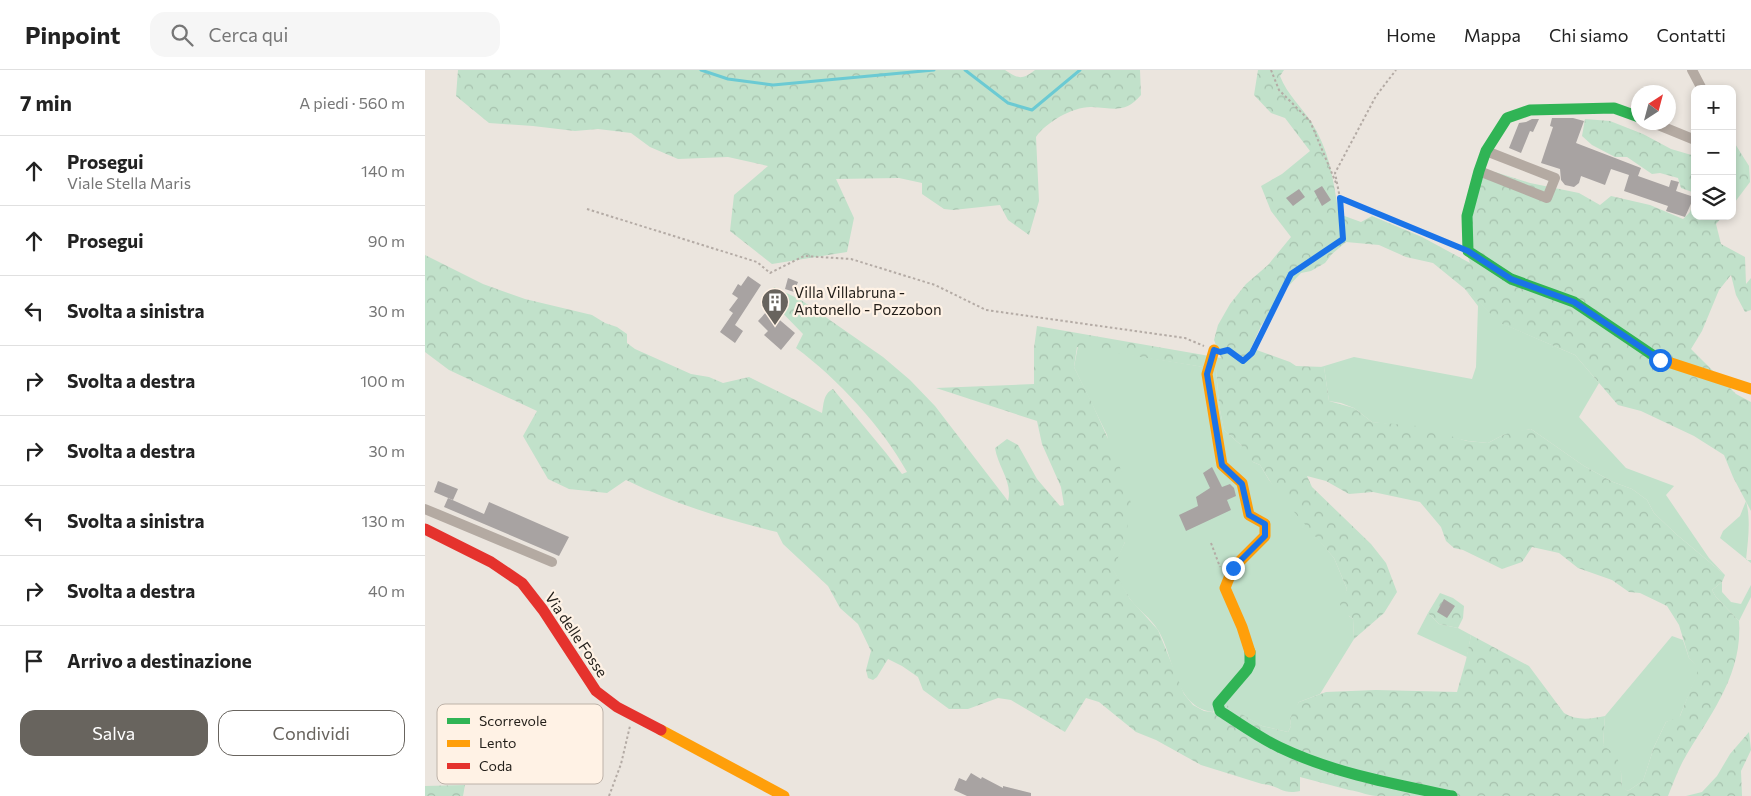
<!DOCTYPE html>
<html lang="it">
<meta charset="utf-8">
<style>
:root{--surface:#fff;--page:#f6f6f6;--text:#222;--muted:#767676;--line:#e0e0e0;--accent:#68645e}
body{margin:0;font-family:Commissioner,sans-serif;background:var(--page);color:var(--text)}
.controls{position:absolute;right:15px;top:15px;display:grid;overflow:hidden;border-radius:10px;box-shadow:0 2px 8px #0003}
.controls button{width:45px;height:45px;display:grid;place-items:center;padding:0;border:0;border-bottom:1px solid var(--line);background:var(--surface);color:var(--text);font:25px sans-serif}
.compass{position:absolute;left:1206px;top:15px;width:45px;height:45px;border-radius:50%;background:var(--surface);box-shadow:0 2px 8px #0003;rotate:36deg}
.stop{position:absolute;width:15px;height:15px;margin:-11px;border:4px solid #1a73e8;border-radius:50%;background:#fff}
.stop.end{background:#1a73e8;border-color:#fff;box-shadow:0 1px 5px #0008}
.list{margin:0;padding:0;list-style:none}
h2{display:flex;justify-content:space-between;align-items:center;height:65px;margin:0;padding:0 20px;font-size:21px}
h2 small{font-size:16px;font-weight:400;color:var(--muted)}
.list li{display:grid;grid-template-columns:32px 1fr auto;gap:15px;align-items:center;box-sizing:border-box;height:70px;padding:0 20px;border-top:1px solid var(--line)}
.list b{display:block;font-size:19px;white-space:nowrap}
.list p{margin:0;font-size:16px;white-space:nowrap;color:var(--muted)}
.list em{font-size:16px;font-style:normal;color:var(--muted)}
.actions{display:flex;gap:10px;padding:15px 20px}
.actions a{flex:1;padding:11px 0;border:1px solid var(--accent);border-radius:15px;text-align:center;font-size:18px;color:var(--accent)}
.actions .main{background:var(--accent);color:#fff}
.icon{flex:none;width:28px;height:28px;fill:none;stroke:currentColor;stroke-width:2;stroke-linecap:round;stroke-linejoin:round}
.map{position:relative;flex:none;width:1326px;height:726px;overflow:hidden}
header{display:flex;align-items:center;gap:30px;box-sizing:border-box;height:70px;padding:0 25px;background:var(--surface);border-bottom:1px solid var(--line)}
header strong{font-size:24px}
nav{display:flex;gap:28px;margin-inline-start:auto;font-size:18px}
.search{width:350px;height:45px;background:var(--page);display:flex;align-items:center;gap:12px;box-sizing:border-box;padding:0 18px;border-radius:15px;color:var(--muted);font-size:19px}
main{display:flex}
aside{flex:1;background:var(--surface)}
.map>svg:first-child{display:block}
</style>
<header>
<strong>Pinpoint</strong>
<div class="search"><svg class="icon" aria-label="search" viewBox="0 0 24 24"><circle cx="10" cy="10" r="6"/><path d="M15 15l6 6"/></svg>Cerca qui</div>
<nav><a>Home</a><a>Mappa</a><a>Chi siamo</a><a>Contatti</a></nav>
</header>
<main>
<aside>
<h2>7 min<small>A piedi · 560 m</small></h2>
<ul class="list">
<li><svg class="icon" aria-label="ahead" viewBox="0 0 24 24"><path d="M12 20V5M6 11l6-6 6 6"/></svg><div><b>Prosegui</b><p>Viale Stella Maris</p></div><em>140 m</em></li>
<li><svg class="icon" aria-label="ahead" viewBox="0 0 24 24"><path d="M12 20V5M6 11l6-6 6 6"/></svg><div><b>Prosegui</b></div><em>90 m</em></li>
<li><svg class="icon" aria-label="left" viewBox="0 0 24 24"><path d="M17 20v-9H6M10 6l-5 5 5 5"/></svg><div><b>Svolta a sinistra</b></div><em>30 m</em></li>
<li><svg class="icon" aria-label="right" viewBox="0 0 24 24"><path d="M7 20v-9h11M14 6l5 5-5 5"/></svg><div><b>Svolta a destra</b></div><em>100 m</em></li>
<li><svg class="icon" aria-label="right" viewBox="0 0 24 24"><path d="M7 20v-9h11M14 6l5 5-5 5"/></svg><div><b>Svolta a destra</b></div><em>30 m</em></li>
<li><svg class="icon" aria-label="left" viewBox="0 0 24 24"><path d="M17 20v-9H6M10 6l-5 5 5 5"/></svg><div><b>Svolta a sinistra</b></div><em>130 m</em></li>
<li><svg class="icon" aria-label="right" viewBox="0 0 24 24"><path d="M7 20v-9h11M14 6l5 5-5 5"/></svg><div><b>Svolta a destra</b></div><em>40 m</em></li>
<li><svg class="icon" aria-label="arrive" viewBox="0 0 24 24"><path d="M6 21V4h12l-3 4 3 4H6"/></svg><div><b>Arrivo a destinazione</b></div></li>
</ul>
<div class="actions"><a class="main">Salva</a><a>Condividi</a></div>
</aside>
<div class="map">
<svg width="1326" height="726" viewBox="0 0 1326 726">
<defs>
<pattern id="forest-crowns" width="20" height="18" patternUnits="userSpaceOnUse" patternTransform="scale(1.25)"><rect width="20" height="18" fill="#c1e1ca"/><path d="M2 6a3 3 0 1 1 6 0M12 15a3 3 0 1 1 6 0" fill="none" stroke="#a6c1ad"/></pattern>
</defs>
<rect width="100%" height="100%" fill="#ebe5de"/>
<g fill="#c1e1ca">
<polygon points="1040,219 1076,253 1150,285 1174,313 1154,347 1201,398 1249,416 1241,425 1284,488 1300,505 1251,464 1229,443 1222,430 1207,419 1188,412 1159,396 1106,359 1078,365 1063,373 1043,371 970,355 947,352 929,338 916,333 904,331 899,297 896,297 929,287 1047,309 1051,297 1053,236"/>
<path d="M 653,276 L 791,299 L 794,335 L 799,360 L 817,376 L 828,392 L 835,395 L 844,410 L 909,488 L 922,519 L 920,525 L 924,546 L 928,549 L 929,569 L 895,624 L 874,632 L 865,649 L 866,656 L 863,662 L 837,656 L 807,639 L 793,634 L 788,642 C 749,637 750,588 733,560 C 726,548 713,540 705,529 C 698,519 693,508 687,498 L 700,472 L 682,365 L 649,297 Z"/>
<path d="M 1321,431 C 1326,450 1323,470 1321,490 L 1326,490 L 1326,493 L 1295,468 L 1298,461 L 1315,446 Z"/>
<polygon points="1297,512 1297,522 1306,532 1316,534 1326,515 1326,527 1314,551 1291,527 1287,520"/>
<polygon points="1003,543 1014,554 1033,558 1046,565 1042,587 992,564"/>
<polygon points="1247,566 1258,570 1264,588 1275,598 1254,648 1241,652 1229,677 1218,711 1203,721 1197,718 1196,702 1178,675 1180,646"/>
</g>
<g fill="url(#forest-crowns)">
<path d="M 33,0 L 580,0 C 593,9 597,10 610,0 L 715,0 L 716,25 C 700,44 689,38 667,37 C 649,36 621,52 611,67 L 614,131 L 604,165 L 583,150 L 575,135 L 528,140 L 519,139 L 497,124 L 497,113 L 474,108 L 411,109 L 429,148 L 422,182 L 347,194 L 305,161 L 309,125 L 343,96 L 303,87 L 253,89 L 225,77 L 206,63 L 173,59 L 150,61 L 108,56 L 64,53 L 31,26 Z"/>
<path d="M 833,0 L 859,0 L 855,6 C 862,25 878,38 888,55 C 906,85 908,111 914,144 L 936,152 L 947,146 L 997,167 L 1045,193 L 1039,176 L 1044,140 L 1052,109 L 1070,102 L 1105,113 L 1154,123 L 1175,135 L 1186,126 L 1225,135 L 1258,149 L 1265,142 L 1270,128 L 1270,146 L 1298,146 L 1291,154 L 1296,174 L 1320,187 L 1321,214 L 1326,208 L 1326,240 L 1320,242 L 1311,225 L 1306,205 L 1294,220 L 1277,261 L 1266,279 L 1311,324 L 1326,332 L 1326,441 L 1308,407 L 1299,385 L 1269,366 L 1216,341 L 1193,335 L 1150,285 L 1075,253 L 1040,219 L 1008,193 L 981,187 L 954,175 L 921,172 L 907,184 L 900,193 L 886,201 L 876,203 L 856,224 L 836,256 L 826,278 L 865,292 L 871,296 L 899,297 L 904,331 L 929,338 L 947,352 L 992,356 L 1042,371 L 1063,373 L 1078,365 L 1090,361 L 1106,359 L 1159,396 L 1188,412 L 1207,419 L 1222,430 L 1229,443 L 1251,464 L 1300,505 L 1297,512 L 1287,520 L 1291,527 L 1314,551 C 1318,606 1284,646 1258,691 C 1252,702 1248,714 1243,726 L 1031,726 L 946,708 L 899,693 L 838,667 L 798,642 L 793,634 L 793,630 L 837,656 L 863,662 L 866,656 L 865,649 L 869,639 L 874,632 L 901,622 L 951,620 L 1032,622 L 1041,590 L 1046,565 L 1104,596 L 1139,643 C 1152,651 1166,649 1180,646 L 1178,675 L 1192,686 L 1196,702 L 1197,717 L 1203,721 L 1218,711 L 1229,677 L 1241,652 L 1255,646 L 1274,598 L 1264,588 L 1254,555 L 1242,536 L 1215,523 L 1204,522 L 1187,510 L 1153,498 L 1134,483 L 1107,477 L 1097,492 L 1077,499 L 1038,480 L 1029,478 L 1021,471 L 1016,457 L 995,432 L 948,422 L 924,424 L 901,411 L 882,406 L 887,417 L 946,474 L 961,493 L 972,522 L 959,543 L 929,569 L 928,549 L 918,541 L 915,534 L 922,519 L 909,488 L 851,421 L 835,395 L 828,392 L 818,383 L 817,376 L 799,360 L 794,335 L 791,299 L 652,277 L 649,297 L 666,331 L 693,391 L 706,433 L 700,472 L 688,499 L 705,529 L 733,560 L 759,624 L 768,635 L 779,641 L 793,643 L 814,658 L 898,697 L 945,711 L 1018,726 C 996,726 973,726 951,726 C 941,725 933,721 924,720 L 875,707 L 875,721 C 856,725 854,715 837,714 L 776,695 L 731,670 L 711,662 L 674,632 L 661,628 L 640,662 L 586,630 L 573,628 L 543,639 L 524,639 L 498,620 L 493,607 L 477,596 L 463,589 L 452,607 L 448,610 L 443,608 L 441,600 L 446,581 L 433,554 L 415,538 L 403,516 L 358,474 L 352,462 C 299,449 249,434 201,410 L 182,423 L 144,419 L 123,409 L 98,366 L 112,341 L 24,300 L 0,282 L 0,185 L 58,214 L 100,229 L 167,245 L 180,253 L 192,257 L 202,264 L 202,273 L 210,279 L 266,304 L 284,307 L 298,313 L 324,307 L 397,343 C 399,333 398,324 408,319 L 461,383 L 477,404 L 482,402 C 458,358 412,308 371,278 L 378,264 L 344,229 L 349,217 L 376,230 L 458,287 L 485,310 L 510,336 L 583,431 C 588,412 573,397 570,378 L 582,369 L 593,375 L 612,409 L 635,436 L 639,435 L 636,417 L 617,374 L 612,351 L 511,318 L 609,314 L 609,278 L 612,256 L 796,288 L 789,270 L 793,255 L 805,234 L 821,214 L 843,195 L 866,167 L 846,141 L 836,116 L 857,104 L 885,81 L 860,48 L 846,43 L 829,25 Z"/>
<polygon points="1160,49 1185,51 1218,64 1246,79 1270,86 1270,123 1256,118 1253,108 1235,103 1227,104 1202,87 1190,87 1167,75 1157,66"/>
<polygon points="1307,69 1324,96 1325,112 1307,136"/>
<polygon points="1015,523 1028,528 1039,536 1038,548 1033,558 1014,554 1003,543"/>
<polygon points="1324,662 1326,680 1316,701 1317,726 1261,726 1277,722 1292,706 1305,684"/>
<polygon points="40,715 38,726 0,726 0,716"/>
</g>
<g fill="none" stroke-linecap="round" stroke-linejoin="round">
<g stroke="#6bcad3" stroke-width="3">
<polyline points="276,0 303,9 348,15 509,0"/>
<polyline points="540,0 583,33 607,40 655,0"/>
</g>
</g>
<g fill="#a8a3a2">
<polygon points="1127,48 1148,48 1159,51 1151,73 1216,98 1213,106 1244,117 1246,110 1254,112 1251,121 1269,127 1260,147 1241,141 1243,136 1199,121 1204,105 1186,99 1180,115 1156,106 1154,113 1149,117 1140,115 1136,110 1135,99 1116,93 1128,57 1125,56"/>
<polygon points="1107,49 1114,49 1108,62 1105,61 1096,83 1084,78 1094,53 1101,52"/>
<polygon points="897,116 906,130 897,136 889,121"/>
<polygon points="874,119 880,127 868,136 861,128"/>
<polygon points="323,206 336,215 310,255 318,261 310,273 295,262 308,243 304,240 313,228 307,224 313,214 316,216"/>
<polygon points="363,208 373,212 369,222 360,219"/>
<polygon points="343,240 370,263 356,280 339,265 343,261 333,251"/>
<polygon points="787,397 797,417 805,414 809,418 811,426 802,430 806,440 761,461 754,445 773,436 771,427 785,418 778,403"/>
<polygon points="13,411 33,419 28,430 9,422"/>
<polygon points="23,428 59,444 64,432 144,467 134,486 19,437"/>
<polygon points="1019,529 1030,536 1022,548 1012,542"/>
<polygon points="546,703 556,709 557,707 578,718 578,716 606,723 606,726 542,726 529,720 534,708 541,711"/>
</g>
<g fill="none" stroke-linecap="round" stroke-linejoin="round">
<g stroke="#b4aba5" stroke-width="2" stroke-dasharray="2.5 2.5" stroke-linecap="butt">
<polyline points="846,0 854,20 885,51 911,113"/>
<polyline points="915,128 1031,176"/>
<polyline points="162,139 332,192 345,203 379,186 426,189 510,215 561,240 760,268 779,276"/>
<polyline points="800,281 803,280 819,291 827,283 866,204 918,169 915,128 910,103 951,26 971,0"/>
<polyline points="786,473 795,497"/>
<polyline points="184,726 196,694 205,656"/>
</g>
<g stroke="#b4aaa2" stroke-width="10">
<polyline points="1267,0 1277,19"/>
<polyline points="1226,52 1270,70"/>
<polyline points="1054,101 1122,128 1130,108 1061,81"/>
<polyline points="0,439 127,492"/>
</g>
<g stroke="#30b455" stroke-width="11">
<polyline points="1214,47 1189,38 1105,40 1082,48 1061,81 1054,101 1042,146 1043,181 1086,209 1149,232 1235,290 1243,292"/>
<path d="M 825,582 L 825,594 L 822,600 L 793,634 L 795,641 C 814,653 833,667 854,677 C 908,703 968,714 1027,726"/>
</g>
<g stroke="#ff9f0a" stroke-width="11">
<polyline points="789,280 782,304 797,395 817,413 824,445 840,454 840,466 808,498 800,518 817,557 825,582"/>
<polyline points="1243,292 1326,319"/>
<polyline points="236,660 359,726"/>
</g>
<polyline stroke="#e5322d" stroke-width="11" points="0,459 66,492 97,513 118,540 171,621 192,637 236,660"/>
</g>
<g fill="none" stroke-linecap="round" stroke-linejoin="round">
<polyline stroke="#1a73e8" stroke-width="6" points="808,498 840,466 840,454 824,445 817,414 797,395 782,304 789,280 795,282 803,280 818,291 827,283 866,204 918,169 915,128 1043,181 1086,209 1149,232 1235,290"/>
</g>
<defs>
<g id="building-pin" transform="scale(1.4375)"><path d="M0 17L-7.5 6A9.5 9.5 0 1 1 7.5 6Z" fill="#68645e" stroke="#fff2e5"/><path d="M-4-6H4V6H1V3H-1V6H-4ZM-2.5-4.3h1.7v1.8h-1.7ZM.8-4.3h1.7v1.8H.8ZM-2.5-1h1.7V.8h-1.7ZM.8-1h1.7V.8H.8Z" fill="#fff"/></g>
</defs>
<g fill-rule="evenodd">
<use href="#building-pin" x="350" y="232"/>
</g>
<g text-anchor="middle" stroke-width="4.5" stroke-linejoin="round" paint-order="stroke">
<g font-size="15" fill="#221e19" stroke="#fff2e5" text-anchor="start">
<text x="369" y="228">Villa Villabruna -<tspan x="369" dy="17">Antonello - Pozzobon</tspan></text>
</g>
<g font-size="15" fill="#221e19" stroke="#fff2e5">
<text transform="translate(151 565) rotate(56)" y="5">Via delle Fosse</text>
</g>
</g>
<rect x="12" y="634" width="166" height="80" rx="8" fill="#fff2e5" stroke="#bdb2a8" stroke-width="1"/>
<rect x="22" y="648" width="23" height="6" fill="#30b455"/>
<rect x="22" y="670" width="23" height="7" fill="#ff9f0a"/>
<rect x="22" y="693" width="23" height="6" fill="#e5322d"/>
<g font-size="14" fill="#221e19">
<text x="54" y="656">Scorrevole</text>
<text x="54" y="678">Lento</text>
<text x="54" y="701">Coda</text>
</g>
</svg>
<div class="controls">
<button>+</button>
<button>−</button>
<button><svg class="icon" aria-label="layers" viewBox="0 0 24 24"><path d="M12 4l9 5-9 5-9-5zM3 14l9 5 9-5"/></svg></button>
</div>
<svg class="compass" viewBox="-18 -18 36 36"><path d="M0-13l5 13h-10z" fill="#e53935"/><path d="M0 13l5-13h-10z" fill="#767676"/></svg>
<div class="stop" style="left:1235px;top:290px"></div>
<div class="stop end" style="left:808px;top:498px"></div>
</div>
</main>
